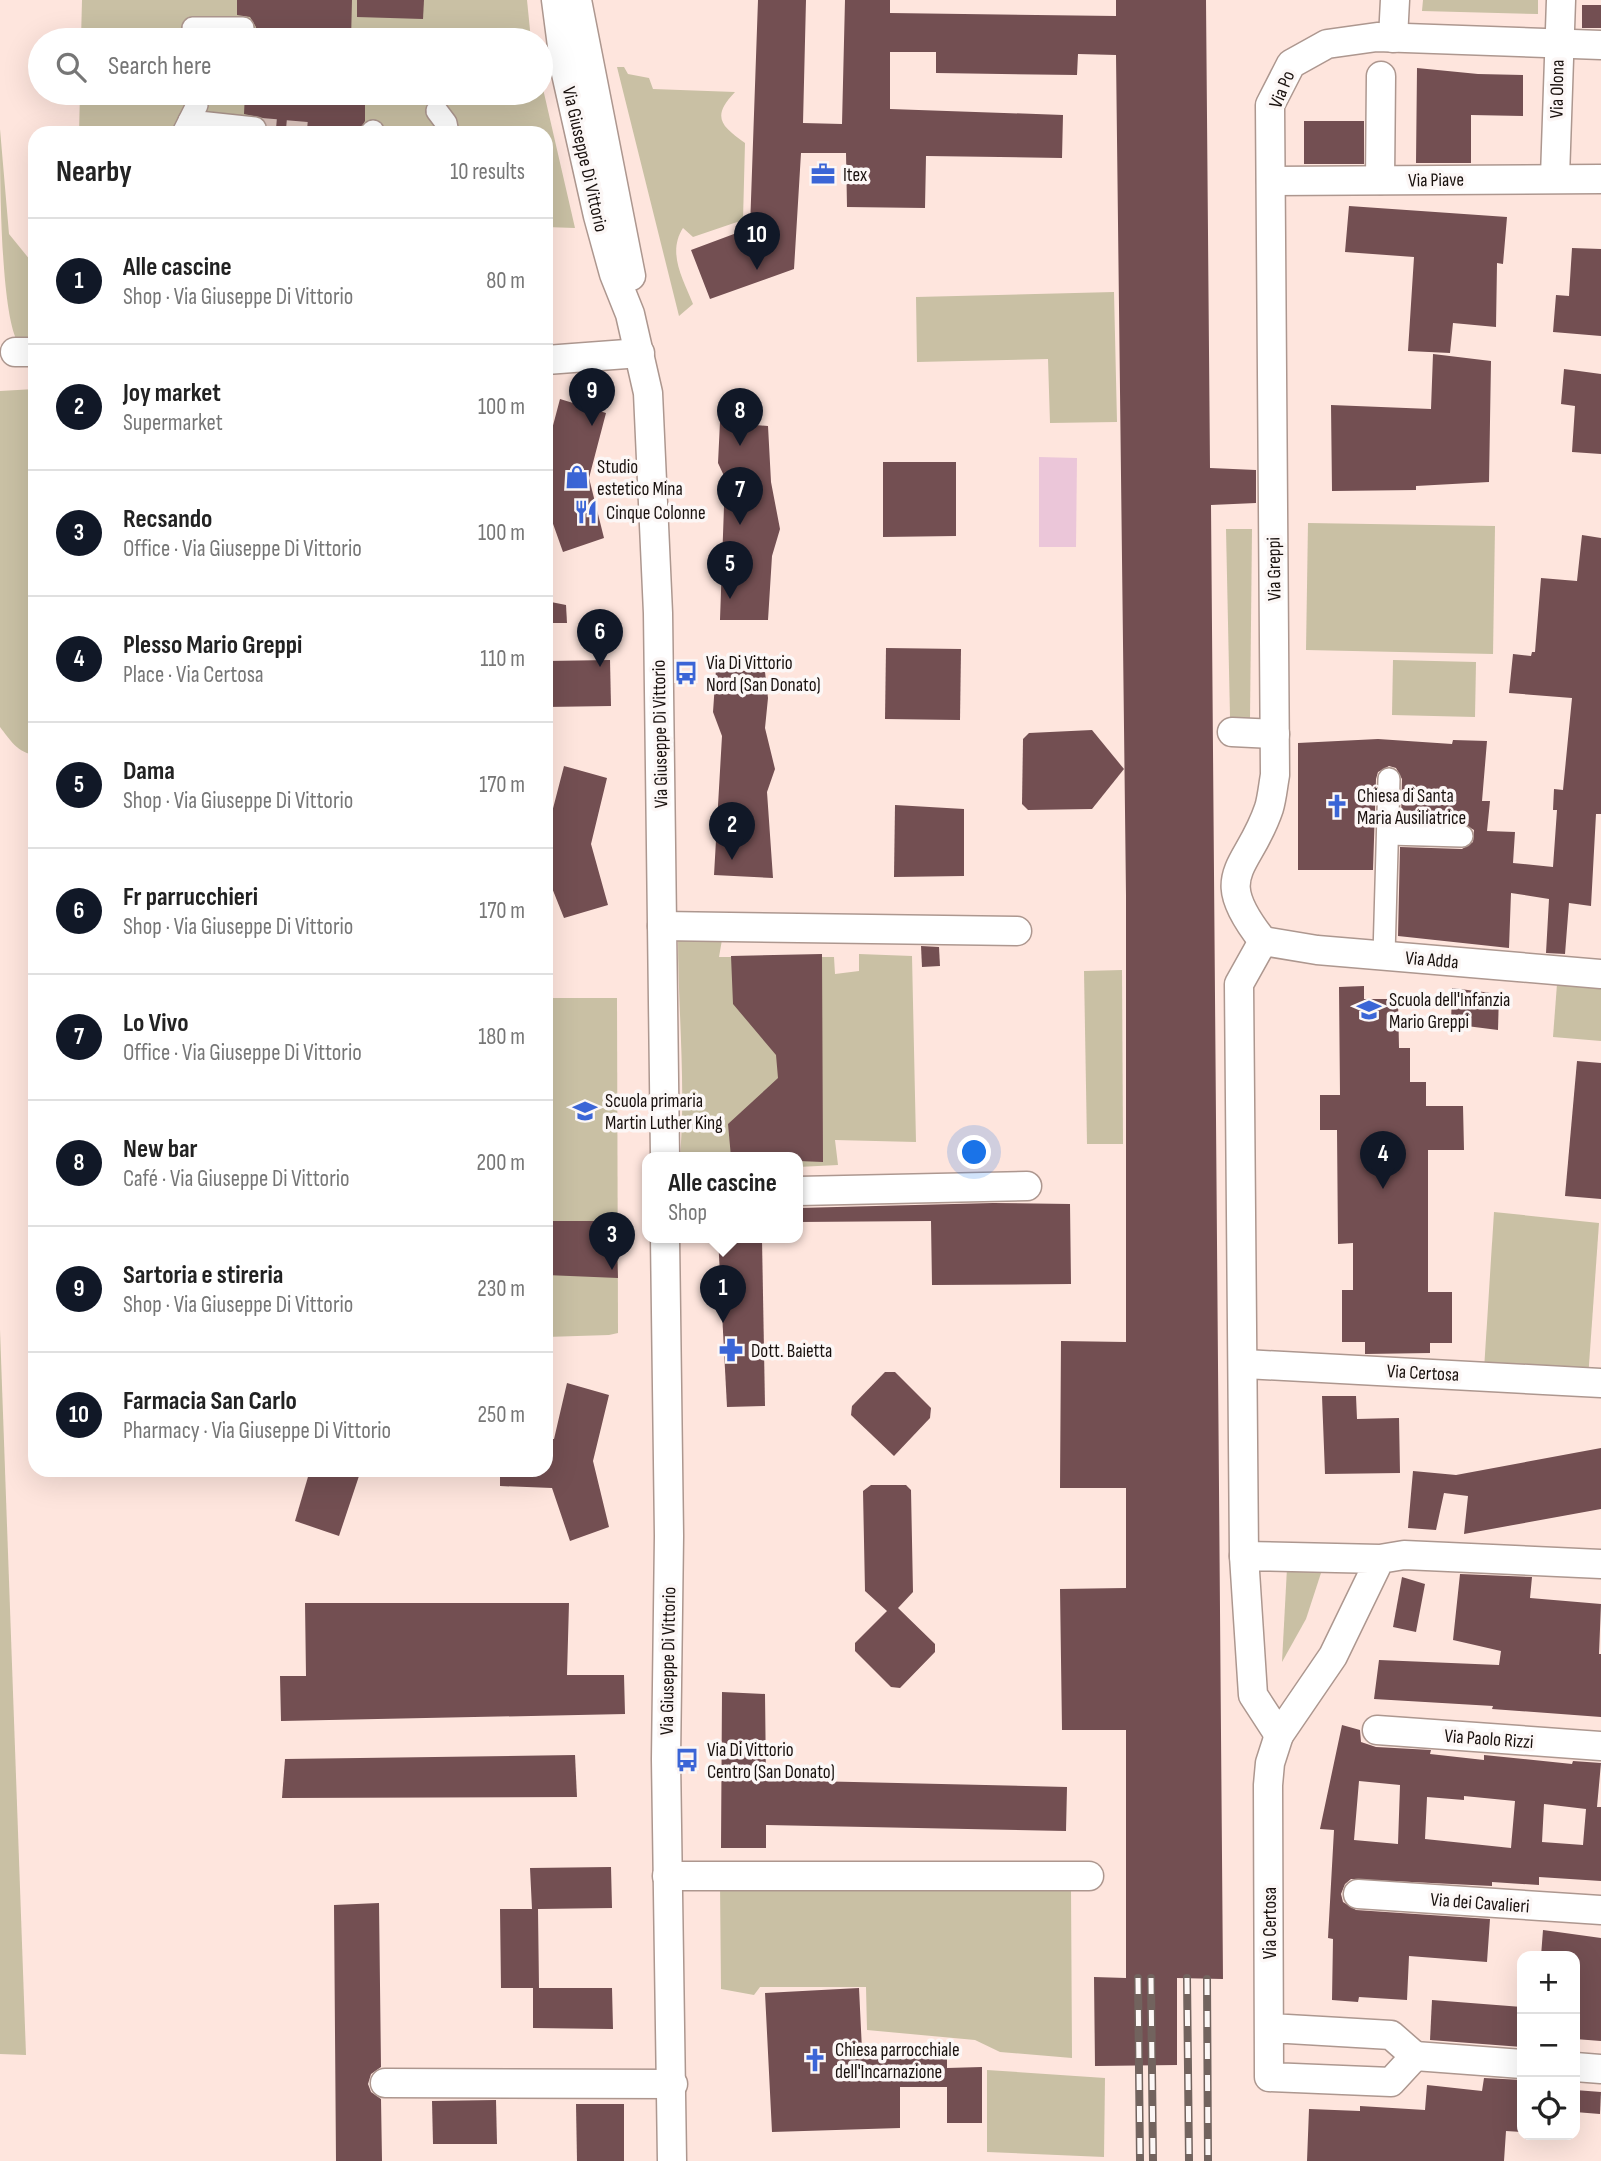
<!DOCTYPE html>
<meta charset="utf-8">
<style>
:root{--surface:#fff;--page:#f6f6f6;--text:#222;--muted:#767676;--line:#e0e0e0;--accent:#111827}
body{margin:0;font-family:"Sofia Sans Condensed",sans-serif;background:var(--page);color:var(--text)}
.controls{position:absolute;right:21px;bottom:21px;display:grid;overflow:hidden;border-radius:14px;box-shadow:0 7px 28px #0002}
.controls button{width:63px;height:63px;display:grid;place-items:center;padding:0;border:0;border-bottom:2px solid var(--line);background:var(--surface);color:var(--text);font:35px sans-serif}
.you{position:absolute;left:975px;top:1153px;width:24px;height:24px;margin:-18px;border:5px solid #fff;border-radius:50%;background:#1a73e8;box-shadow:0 0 0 10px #1a73e833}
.badge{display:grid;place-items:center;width:46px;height:46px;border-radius:50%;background:var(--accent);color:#fff;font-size:23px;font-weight:700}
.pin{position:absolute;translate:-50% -58px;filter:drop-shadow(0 2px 4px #0008)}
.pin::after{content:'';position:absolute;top:37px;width:24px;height:21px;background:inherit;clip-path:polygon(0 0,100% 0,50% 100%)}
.popup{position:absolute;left:642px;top:1152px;width:161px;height:91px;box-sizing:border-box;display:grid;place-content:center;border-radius:14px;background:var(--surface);filter:drop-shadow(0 2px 5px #0005);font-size:23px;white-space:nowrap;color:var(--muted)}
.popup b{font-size:26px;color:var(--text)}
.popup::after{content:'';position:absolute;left:50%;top:100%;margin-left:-14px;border:14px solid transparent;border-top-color:var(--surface)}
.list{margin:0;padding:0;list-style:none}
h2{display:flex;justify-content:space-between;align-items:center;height:91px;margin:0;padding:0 28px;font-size:30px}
h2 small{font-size:23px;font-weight:400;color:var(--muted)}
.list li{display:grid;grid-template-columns:46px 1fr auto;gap:21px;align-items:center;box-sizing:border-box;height:126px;padding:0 28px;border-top:2px solid var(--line)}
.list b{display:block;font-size:26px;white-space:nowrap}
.list p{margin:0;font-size:23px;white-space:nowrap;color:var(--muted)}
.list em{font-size:23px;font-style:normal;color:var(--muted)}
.icon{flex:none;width:38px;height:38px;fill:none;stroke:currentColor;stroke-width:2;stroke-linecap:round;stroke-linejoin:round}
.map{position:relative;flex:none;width:1601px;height:2161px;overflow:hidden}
.search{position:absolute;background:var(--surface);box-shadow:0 7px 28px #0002;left:28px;top:28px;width:525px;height:77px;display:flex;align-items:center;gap:18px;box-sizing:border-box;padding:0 24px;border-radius:38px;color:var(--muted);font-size:26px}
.panel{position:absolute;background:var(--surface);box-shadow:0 7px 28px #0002;left:28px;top:126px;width:525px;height:1351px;border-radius:21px}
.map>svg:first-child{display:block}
</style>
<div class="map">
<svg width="1601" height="2161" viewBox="0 0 1601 2161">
<rect width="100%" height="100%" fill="#fee5dd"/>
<g fill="#c9c0a4">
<polygon points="82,0 527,0 531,40 81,40"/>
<polygon points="1423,0 1538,0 1538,14 1422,11"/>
<path d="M 617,67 L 624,67 L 628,74 L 649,78 L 653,89 L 735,92 C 711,117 721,126 745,143 L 743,220 L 693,237 L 683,228 C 667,253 683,279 693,304 L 679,316 Z"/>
<polygon points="541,80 575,228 546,227 546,133 79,133 80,93 541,93"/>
<path d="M 0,129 L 9,234 L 35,266 L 35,345 L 19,344 C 0,318 0,172 0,129 Z"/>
<polygon points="1114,292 1117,422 1050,423 1048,359 917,362 916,297"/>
<path d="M 35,389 L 35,755 C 18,753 10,740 0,727 L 0,391 Z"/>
<polygon points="1308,523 1495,526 1493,654 1306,650"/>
<polygon points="1226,529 1252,529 1250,718 1230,717"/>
<polygon points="1393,660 1476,662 1475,717 1392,715"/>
<path d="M 723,934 L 719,957 L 834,957 L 835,974 L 859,971 L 859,954 L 912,956 L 916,1142 L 835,1140 L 838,1165 L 798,1167 L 798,1157 L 680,1157 C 686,1084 678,1011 678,937 Z"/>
<polygon points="1122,970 1123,1144 1087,1144 1084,971"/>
<polygon points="1557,984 1601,988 1601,1041 1553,1037"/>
<polygon points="546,998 617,998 618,1333 609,1335 546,1337"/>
<polygon points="1494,1212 1599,1223 1588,1379 1484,1370"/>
<polygon points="0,1330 26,2055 0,2054"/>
<polygon points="1287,1568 1321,1573 1306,1619 1282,1662"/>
<polygon points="720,1884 1071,1887 1072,2058 1000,2052 975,2040 867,2030 866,1987 760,1987 754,1995 721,1989"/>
<polygon points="987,2070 1105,2078 1104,2157 987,2152"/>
</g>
<polygon fill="#ebc6d9" points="1039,457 1077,458 1076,547 1039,547"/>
<g fill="#734f52" fill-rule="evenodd">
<polygon points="237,0 352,0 351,40 247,40 254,35 256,27 250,17 237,15"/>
<polygon points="357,0 424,0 423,19 357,17"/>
<polygon points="758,0 806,0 803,123 842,124 845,0 890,0 890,13 1116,16 1116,0 1206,0 1210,468 1256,470 1256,503 1211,505 1223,1979 1177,1978 1177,2065 1095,2066 1094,1977 1126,1978 1126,1730 1062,1730 1060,1589 1126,1588 1126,1488 1060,1488 1061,1341 1126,1342 1126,895 1116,55 1078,54 1077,75 936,73 936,52 890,52 890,109 1063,115 1062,158 926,156 925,208 847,207 846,153 801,153 794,269 710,299 691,250 750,228"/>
<rect x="1582" y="5" width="19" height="23"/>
<polygon points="1417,68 1478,74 1523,75 1523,116 1471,115 1471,163 1416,163"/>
<polygon points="245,93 365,93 365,121 358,133 267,133 267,123 263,118 244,114"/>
<rect x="1304" y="121" width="60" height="43"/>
<polygon points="1349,206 1507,217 1503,264 1497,263 1496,327 1453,323 1450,353 1408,351 1414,257 1345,252"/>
<polygon points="1572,248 1601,249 1601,336 1553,332 1556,295 1569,296"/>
<polygon points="1433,354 1491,361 1489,482 1416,486 1416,490 1332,491 1331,405 1431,409"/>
<polygon points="1564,369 1601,374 1601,454 1572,452 1575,406 1561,404"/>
<polygon points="560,399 606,413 589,478 604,538 563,552 546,504 546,452"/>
<polygon points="720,422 768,426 771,482 780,529 772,556 768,620 720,620 725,478 718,463"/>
<polygon points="883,462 956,462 956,536 883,537"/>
<polygon points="1582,535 1601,538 1601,814 1596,814 1591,906 1569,903 1565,954 1546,953 1549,899 1511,893 1509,948 1398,936 1400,847 1462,849 1473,842 1474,830 1462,823 1401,821 1402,779 1396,768 1389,766 1378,772 1376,779 1373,870 1298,870 1298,743 1378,739 1452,744 1453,740 1487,741 1482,801 1490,801 1487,831 1515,832 1513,863 1553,867 1557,810 1553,810 1554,789 1563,790 1572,698 1509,693 1513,654 1531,656 1532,652 1535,652 1541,578 1577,581"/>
<polygon points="546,601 566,605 567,623 546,623"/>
<polygon points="886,648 961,649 960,720 885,719"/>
<polygon points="610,660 611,706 546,707 546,661"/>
<polygon points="716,669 765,672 768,698 765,728 775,769 767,792 773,878 714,875 722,736 713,712"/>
<polygon points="1092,730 1124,769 1092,809 1028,810 1022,804 1023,739 1029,733"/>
<polygon points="564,766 607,778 591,844 608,905 564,918 546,873 546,820 550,820"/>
<polygon points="895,805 964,809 964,876 894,877"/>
<polygon points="921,946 939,947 940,966 922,967"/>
<polygon points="822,954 823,1162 798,1161 798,1157 731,1157 728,1124 778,1078 776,1055 733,1004 731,956"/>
<polygon points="1364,986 1364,999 1398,999 1399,1048 1410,1048 1410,1082 1426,1082 1426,1106 1463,1106 1464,1150 1428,1150 1428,1292 1452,1292 1452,1343 1430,1343 1430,1353 1365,1354 1365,1342 1342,1342 1342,1290 1353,1290 1353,1243 1338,1244 1337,1130 1320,1130 1320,1095 1340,1095 1339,987"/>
<polygon points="1452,988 1499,994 1498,1030 1451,1024"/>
<polygon points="1577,1061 1601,1063 1601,1199 1565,1196"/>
<polygon points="993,1203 1070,1204 1071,1284 932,1285 931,1221 798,1222 798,1208"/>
<polygon points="546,1221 616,1221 618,1278 546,1275"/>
<polygon points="718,1237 762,1239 765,1406 727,1407"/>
<polygon points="885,1372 895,1372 931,1408 930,1418 894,1456 851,1415 852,1406"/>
<polygon points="567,1383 609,1395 593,1461 609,1527 570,1541 552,1488 500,1486 500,1470 546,1470 546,1439 554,1439"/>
<polygon points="1322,1396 1356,1396 1357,1419 1399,1418 1400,1473 1325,1474"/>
<polygon points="1601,1448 1601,1509 1464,1534 1468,1496 1444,1493 1436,1530 1408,1528 1413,1471 1456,1475"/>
<polygon points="310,1470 361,1470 339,1536 295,1521"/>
<polygon points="871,1485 906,1485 911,1490 913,1592 898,1608 935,1644 935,1652 900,1688 891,1687 855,1651 855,1643 887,1611 865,1591 863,1491"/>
<polygon points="1460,1574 1532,1577 1530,1598 1601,1604 1599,1654 1601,1654 1601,1717 1492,1709 1493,1706 1374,1699 1379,1660 1499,1665 1501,1651 1453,1640"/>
<polygon points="1402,1577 1425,1584 1416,1632 1393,1627"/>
<polygon points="305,1603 569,1603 567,1675 624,1675 625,1714 281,1721 280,1676 306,1676"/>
<polygon points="722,1692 765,1694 766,1780 1067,1787 1066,1831 766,1825 766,1848 721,1848"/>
<path d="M 1342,1725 L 1360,1730 L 1361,1742 L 1376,1747 L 1431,1750 L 1430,1754 L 1484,1760 L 1484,1755 L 1572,1764 L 1573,1761 L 1601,1763 L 1597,1807 L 1601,1807 L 1601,1881 L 1539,1877 L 1539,1885 L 1492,1882 L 1492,1886 L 1351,1879 L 1345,1884 L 1341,1894 L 1343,1902 L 1356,1910 L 1490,1919 L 1487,1962 L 1409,1956 L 1407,2000 L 1359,1997 L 1358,2002 L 1332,2000 L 1333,1939 L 1328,1938 L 1334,1830 L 1320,1829 ZM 1359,1781 L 1400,1785 L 1398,1844 L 1354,1840 ZM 1464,1796 L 1515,1801 L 1511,1848 L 1425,1839 L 1427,1797 L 1464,1800 ZM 1544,1804 L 1586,1809 L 1583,1845 L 1542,1842 Z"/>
<polygon points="575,1755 577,1797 282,1798 285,1759"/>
<polygon points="611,1867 612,1908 538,1909 539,1988 612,1988 613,2029 533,2028 533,1988 501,1988 500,1909 532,1909 530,1868"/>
<polygon points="379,1903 381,2067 371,2074 368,2084 371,2092 381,2099 382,2161 336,2161 334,1905"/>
<polygon points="1543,1930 1601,1938 1601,2041 1575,2039 1575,1956 1541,1956"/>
<polygon points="859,1988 862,2050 947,2050 947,2068 982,2067 982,2123 947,2123 947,2087 900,2087 900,2128 772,2132 765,1993"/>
<polygon points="1432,2000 1522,2007 1522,2047 1430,2040"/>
<polygon points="1484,2078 1522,2080 1522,2132 1506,2131 1504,2161 1307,2161 1309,2109 1360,2111 1360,2106 1425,2110 1427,2085 1482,2091"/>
<polygon points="1575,2090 1601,2092 1600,2114 1575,2112"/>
<polygon points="496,2100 497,2144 433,2144 432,2101"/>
<polygon points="576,2104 624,2104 624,2161 577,2161"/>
</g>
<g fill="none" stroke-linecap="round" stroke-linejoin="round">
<polyline stroke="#dcc5be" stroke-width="21" stroke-dasharray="21 10" stroke-linecap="butt" points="255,128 313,133"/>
<g stroke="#ad978f" stroke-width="24">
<g id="pedestrian">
<polyline points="194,40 193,28 243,28"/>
<polyline points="437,111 446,123 448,133"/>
<polyline points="189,121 255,128"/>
<polyline points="183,133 197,105 196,93"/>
<polyline points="371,133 373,131"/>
<polyline points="1388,834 1462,836"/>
<polyline points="1384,955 1389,779"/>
</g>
</g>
<g stroke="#ad978f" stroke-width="31">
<g id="minor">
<polyline points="556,0 565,69 598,216 614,274 630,314 648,393 658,613 665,1157"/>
<polyline points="577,0 631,276"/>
<polyline points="1393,38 1395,0"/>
<polyline points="1555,177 1561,0"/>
<polyline points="1380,180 1381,76"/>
<polyline points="1271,181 1601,179"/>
<polyline points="15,352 35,352"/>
<polyline points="546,360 640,353"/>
<polyline points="1232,732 1275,734"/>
<polyline points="662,926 1017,931"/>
<path d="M 1263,941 C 1209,873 1248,871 1269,808 C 1272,798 1273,786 1275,775 L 1270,105 L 1291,64 L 1327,44 L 1377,37 L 1601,45"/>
<polyline points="1263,941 1317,950 1601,974"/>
<polyline points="798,1191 1027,1186"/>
<polyline points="665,1237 669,1536 666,1759 672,2161"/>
<polyline points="1245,1364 1601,1383"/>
<polyline points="1244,1556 1239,984 1263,941"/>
<polyline points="1380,1559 1333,1656 1279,1735 1253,1695 1244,1556 1380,1559 1404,1555 1601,1564"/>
<polyline points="1377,1730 1601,1746"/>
<polyline points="667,1876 1089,1876"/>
<polyline points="1358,1894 1601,1910"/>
<polyline points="1270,2028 1391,2035 1415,2056 1391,2082 1269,2077 1268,1785 1270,1763 1279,1735"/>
<polyline points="1415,2056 1522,2064"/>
<polyline points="1575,2067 1601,2069"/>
<polyline points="385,2083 673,2084"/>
</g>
</g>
<use href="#pedestrian" stroke="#fff" stroke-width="21"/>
<use href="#minor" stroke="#fff" stroke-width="28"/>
<g stroke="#72635e" stroke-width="8">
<g id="rail">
<polyline points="1138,1978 1140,2161"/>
<polyline points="1151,1978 1153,2161"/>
<polyline points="1187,1978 1189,2161"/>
<polyline points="1207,1979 1208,2161"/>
</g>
</g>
<use href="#rail" stroke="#fcf7f6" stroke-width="5" stroke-dasharray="16" stroke-linecap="butt"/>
</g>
<defs>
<g id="office-bare" transform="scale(1.89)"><path d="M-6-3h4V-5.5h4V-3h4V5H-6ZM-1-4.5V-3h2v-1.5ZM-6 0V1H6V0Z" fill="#3b65d6" stroke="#fcf7f6" stroke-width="2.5" paint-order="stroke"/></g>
<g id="shop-bare" transform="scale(1.89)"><path d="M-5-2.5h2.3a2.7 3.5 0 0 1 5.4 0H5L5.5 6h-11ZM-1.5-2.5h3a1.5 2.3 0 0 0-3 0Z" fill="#3b65d6" stroke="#fcf7f6" stroke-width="2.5" paint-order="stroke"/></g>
<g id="restaurant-bare" transform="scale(1.89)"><path d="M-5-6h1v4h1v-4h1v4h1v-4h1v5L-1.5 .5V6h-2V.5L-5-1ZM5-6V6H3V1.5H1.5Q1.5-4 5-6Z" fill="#3b65d6" stroke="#fcf7f6" stroke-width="2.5" paint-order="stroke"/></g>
<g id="bus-bare" transform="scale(1.89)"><path d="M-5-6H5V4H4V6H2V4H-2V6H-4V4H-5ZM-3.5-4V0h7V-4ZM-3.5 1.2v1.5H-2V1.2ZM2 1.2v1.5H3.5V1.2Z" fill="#3b65d6" stroke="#fcf7f6" stroke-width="2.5" paint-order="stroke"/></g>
<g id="church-bare" transform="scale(1.89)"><path d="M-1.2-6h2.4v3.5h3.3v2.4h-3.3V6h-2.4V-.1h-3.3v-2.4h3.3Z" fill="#3b65d6" stroke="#fcf7f6" stroke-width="2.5" paint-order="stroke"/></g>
<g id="school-bare" transform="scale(1.89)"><path d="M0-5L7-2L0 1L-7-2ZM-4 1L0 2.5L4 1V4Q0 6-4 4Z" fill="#3b65d6" stroke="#fcf7f6" stroke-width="2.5" paint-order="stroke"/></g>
<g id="pharmacy-bare" transform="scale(1.89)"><path d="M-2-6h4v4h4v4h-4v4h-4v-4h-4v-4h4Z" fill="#3b65d6" stroke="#fcf7f6" stroke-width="2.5" paint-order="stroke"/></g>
</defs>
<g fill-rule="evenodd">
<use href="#office-bare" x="823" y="174"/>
<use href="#shop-bare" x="577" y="477"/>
<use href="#restaurant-bare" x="586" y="512"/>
<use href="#bus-bare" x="686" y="673"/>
<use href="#church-bare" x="1337" y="806"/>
<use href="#school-bare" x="1369" y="1010"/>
<use href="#school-bare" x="585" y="1111"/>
<use href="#pharmacy-bare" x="731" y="1350"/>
<use href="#bus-bare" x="687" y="1760"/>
<use href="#church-bare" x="815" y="2060"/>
</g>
<g text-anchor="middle" stroke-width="7" stroke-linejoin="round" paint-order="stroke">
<g font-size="19" fill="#19110e" stroke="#fcf7f6">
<text transform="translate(1281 89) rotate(-68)" y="7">Via Po</text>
<text transform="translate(1556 89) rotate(-89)" y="7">Via Olona</text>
<text transform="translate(586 159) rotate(77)" y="7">Via Giuseppe Di Vittorio</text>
<text transform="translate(1436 179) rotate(-1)" y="7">Via Piave</text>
<text transform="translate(1273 569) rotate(-91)" y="7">Via Greppi</text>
<text transform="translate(659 734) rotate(-91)" y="7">Via Giuseppe Di Vittorio</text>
<text transform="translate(1432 959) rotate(5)" y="7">Via Adda</text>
<text transform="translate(1423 1372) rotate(3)" y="7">Via Certosa</text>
<text transform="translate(667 1661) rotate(-89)" y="7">Via Giuseppe Di Vittorio</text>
<text transform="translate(1489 1738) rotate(4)" y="7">Via Paolo Rizzi</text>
<text transform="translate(1480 1902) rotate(4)" y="7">Via dei Cavalieri</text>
<text transform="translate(1269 1923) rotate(-90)" y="7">Via Certosa</text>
</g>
<g font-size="19" fill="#19110e" stroke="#fcf7f6" text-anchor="start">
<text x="843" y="181">Itex</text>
<text x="597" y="473">Studio<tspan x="597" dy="22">estetico Mina</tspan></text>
<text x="606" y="519">Cinque Colonne</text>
<text x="706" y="669">Via Di Vittorio<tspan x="706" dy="22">Nord (San Donato)</tspan></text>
<text x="1357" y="802">Chiesa di Santa<tspan x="1357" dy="22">Maria Ausiliatrice</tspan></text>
<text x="1389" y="1006">Scuola dell'Infanzia<tspan x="1389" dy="22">Mario Greppi</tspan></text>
<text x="605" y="1107">Scuola primaria<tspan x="605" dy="22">Martin Luther King</tspan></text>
<text x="751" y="1357">Dott. Baietta</text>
<text x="707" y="1756">Via Di Vittorio<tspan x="707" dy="22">Centro (San Donato)</tspan></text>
<text x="835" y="2056">Chiesa parrocchiale<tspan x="835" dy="22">dell'Incarnazione</tspan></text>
</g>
</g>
</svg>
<div class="controls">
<button>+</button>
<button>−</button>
<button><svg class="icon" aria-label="locate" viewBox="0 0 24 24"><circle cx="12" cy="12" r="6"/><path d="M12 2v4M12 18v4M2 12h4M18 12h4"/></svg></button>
</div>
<div class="you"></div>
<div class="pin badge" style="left:723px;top:1323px">1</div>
<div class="popup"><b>Alle cascine</b>Shop</div>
<div class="pin badge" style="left:732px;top:860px">2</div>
<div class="pin badge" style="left:612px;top:1270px">3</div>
<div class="pin badge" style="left:1383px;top:1189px">4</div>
<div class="pin badge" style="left:730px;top:599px">5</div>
<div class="pin badge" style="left:600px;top:667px">6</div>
<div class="pin badge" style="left:740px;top:525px">7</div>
<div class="pin badge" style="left:740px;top:446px">8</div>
<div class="pin badge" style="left:592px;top:426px">9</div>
<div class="pin badge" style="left:757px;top:270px">10</div>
<div class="search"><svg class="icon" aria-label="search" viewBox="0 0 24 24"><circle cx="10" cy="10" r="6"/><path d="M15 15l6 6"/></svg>Search here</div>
<section class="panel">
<h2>Nearby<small>10 results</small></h2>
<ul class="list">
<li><span class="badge">1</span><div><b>Alle cascine</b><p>Shop · Via Giuseppe Di Vittorio</p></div><em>80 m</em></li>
<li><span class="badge">2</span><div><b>Joy market</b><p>Supermarket</p></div><em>100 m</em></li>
<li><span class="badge">3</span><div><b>Recsando</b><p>Office · Via Giuseppe Di Vittorio</p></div><em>100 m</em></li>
<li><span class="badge">4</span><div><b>Plesso Mario Greppi</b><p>Place · Via Certosa</p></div><em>110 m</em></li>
<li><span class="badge">5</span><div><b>Dama</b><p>Shop · Via Giuseppe Di Vittorio</p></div><em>170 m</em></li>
<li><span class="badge">6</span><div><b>Fr parrucchieri</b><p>Shop · Via Giuseppe Di Vittorio</p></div><em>170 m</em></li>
<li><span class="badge">7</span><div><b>Lo Vivo</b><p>Office · Via Giuseppe Di Vittorio</p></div><em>180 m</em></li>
<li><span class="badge">8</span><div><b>New bar</b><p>Café · Via Giuseppe Di Vittorio</p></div><em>200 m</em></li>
<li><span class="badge">9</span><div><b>Sartoria e stireria</b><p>Shop · Via Giuseppe Di Vittorio</p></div><em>230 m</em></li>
<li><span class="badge">10</span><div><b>Farmacia San Carlo</b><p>Pharmacy · Via Giuseppe Di Vittorio</p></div><em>250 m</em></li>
</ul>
</section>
</div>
